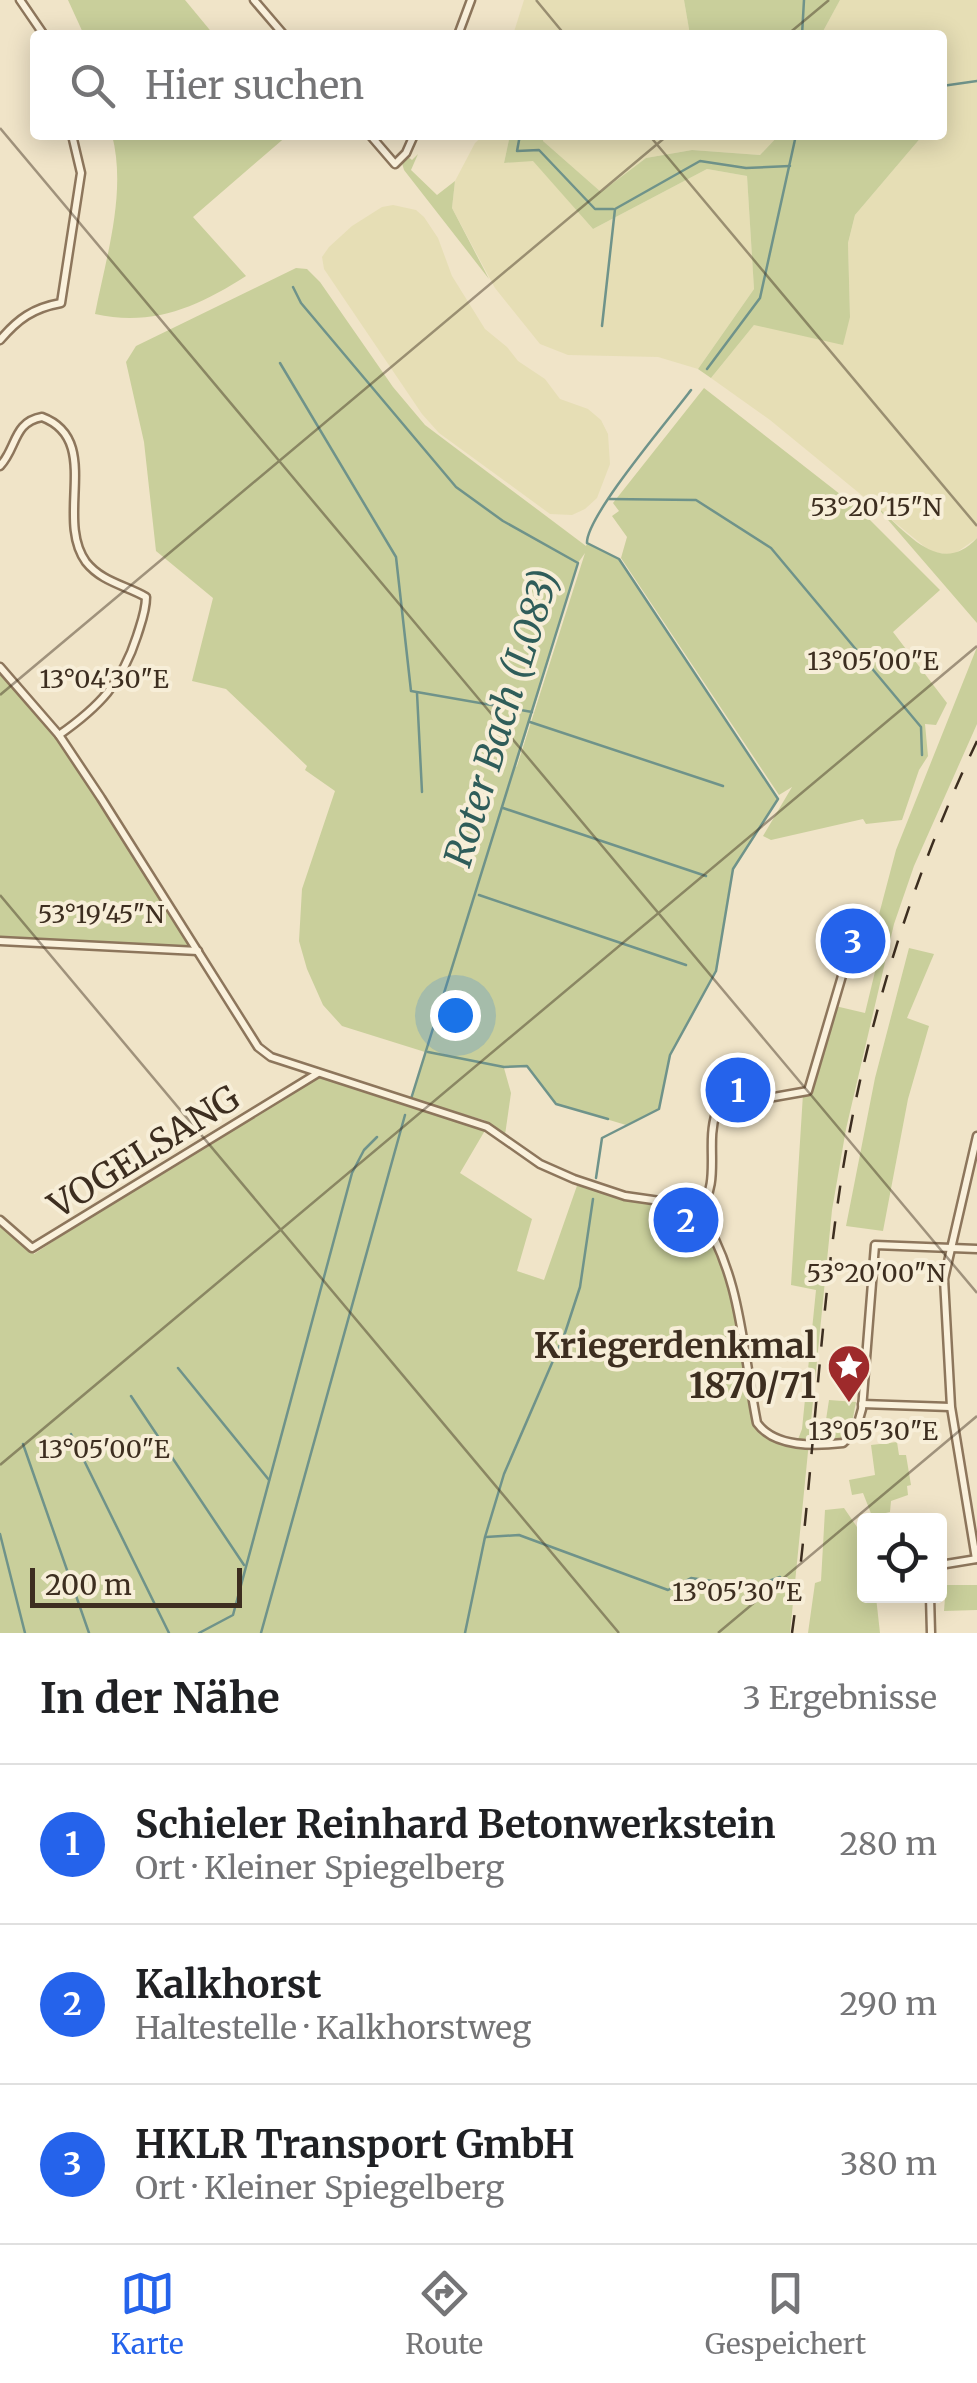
<!DOCTYPE html>
<html lang="de">
<meta charset="utf-8">
<style>
:root{--surface:#fff;--page:#f2f2f2;--text:#202124;--muted:#757577;--line:#e0e0e0;--accent:#2563eb}
body{margin:0;font-family:Merriweather,serif;background:var(--page);color:var(--text)}
.controls{position:absolute;right:30px;bottom:30px;display:grid;overflow:hidden;border-radius:10px;box-shadow:0 5px 25px #0003}
.controls button{width:90px;height:90px;display:grid;place-items:center;padding:0;border:0;border-bottom:2px solid var(--line);background:var(--surface);color:var(--text);font:50px sans-serif}
.scale{position:absolute;left:30px;bottom:25px;width:212px;box-sizing:border-box;padding-left:10px;border:5px solid #3d2e20;border-top:0;font-size:28px;line-height:35px;white-space:nowrap;color:#3d2e20;-webkit-text-stroke:8px #f7eed8;paint-order:stroke}
.you{position:absolute;left:455px;top:1015px;width:35px;height:35px;margin:-25px;border:8px solid #fff;border-radius:50%;background:#1a73e8;box-shadow:0 0 0 15px #1a73e833}
.badge{display:grid;place-items:center;width:65px;height:65px;border-radius:50%;background:var(--accent);color:#fff;font-size:32px;font-weight:700}
.pin{position:absolute;translate:-50% -50%;border:5px solid #fff;box-shadow:0 2px 10px #0006}
.list{margin:0;padding:0;list-style:none}
h2{display:flex;justify-content:space-between;align-items:center;height:130px;margin:0;padding:0 40px;font-size:42px}
h2 small{font-size:32px;font-weight:400;color:var(--muted)}
.list li{display:grid;grid-template-columns:65px 1fr auto;gap:30px;align-items:center;box-sizing:border-box;height:160px;padding:0 40px;border-top:2px solid var(--line)}
.list b{display:block;font-size:38px;white-space:nowrap}
.list p{margin:0;font-size:32px;white-space:nowrap;color:var(--muted)}
.list em{font-size:32px;font-style:normal;color:var(--muted)}
.icon{flex:none;width:55px;height:55px;fill:none;stroke:currentColor;stroke-width:2;stroke-linecap:round;stroke-linejoin:round}
.map{position:relative;flex:none;width:977px;height:1633px;overflow:hidden}
.search{position:absolute;background:var(--surface);box-shadow:0 5px 25px #0003;left:30px;right:30px;top:30px;height:110px;display:flex;align-items:center;gap:25px;box-sizing:border-box;padding:0 35px;border-radius:10px;color:var(--muted);font-size:38px}
.sheet{height:610px;background:var(--surface)}
nav{display:flex;justify-content:space-around;align-items:center;box-sizing:border-box;height:140px;border-top:2px solid var(--line);background:var(--surface);font-size:28px;color:var(--muted)}
nav a{display:grid;justify-items:center;gap:5px}
nav .on{color:var(--accent)}
.map>svg:first-child{display:block}
</style>
<div class="map">
<svg width="977" height="1633" viewBox="0 0 977 1633">
<rect width="100%" height="100%" fill="#f0e4c8"/>
<g fill="#e6deb5">
<polygon points="524,0 684,0 690,35 546,35 531,30 530,35 513,35"/>
<polygon points="840,0 977,0 977,538 953,555 931,552 770,420 711,378 754,325 850,317 848,243 855,215 923,135 942,135 942,94 946,86 942,86 942,35 821,35"/>
<polygon points="484,135 510,135 504,163 533,160 593,229 707,169 747,176 754,289 698,369 658,357 568,355 540,344 495,288 452,208 455,181 475,143"/>
<polygon points="544,135 779,135 760,155 692,150 646,158 601,192 543,141"/>
<polygon points="393,205 416,210 424,217 438,238 452,276 485,329 507,347 518,361 545,379 560,399 588,409 601,420 608,434 610,464 597,498 585,509 572,515 550,514 439,433 422,414 324,269 322,257 329,247 352,226 382,207"/>
</g>
<g fill="#c9cf9b" fill-rule="evenodd">
<polygon points="68,0 185,0 214,35 84,35"/>
<polygon points="684,0 840,0 821,35 690,35"/>
<path d="M 112,135 L 288,135 L 193,217 L 246,276 C 198,307 152,327 95,314 C 106,257 127,193 112,135 Z"/>
<polygon points="510,135 544,135 543,141 601,192 646,158 692,150 760,155 779,135 923,135 855,215 848,243 850,317 843,345 754,325 711,378 698,369 754,289 747,176 707,169 593,229 533,161 504,163"/>
<polygon points="418,154 411,170 437,195 455,181 452,208 489,279 404,170 402,163 407,156 412,160"/>
<path d="M 296,268 L 307,269 L 320,282 L 393,387 L 425,425 L 586,546 L 587,543 L 619,559 L 778,799 L 733,869 L 716,971 L 670,1055 L 659,1109 L 626,1125 L 556,1104 L 527,1066 L 504,1068 L 511,1093 L 505,1135 L 484,1120 L 411,1099 L 425,1052 L 342,1026 L 323,1005 L 307,969 L 299,941 L 302,889 L 335,791 L 305,770 L 307,766 L 226,689 L 192,681 L 213,598 L 156,551 L 144,442 L 126,362 L 136,346 ZM 585,553 L 517,766 L 516,767 L 578,563 Z"/>
<polygon points="704,388 859,509 940,590 893,632 947,703 936,725 925,724 928,756 919,770 902,820 866,824 863,819 771,840 763,836 792,787 779,795 621,558 627,537 612,516 619,511 613,503"/>
<path d="M 876,506 C 907,532 940,578 977,538 L 977,623 Z"/>
<polygon points="977,647 977,724 914,866 894,924 846,1129 832,1210 790,1633 0,1633 0,1223 34,1254 161,1170 318,1073 487,1127 460,1173 532,1219 517,1271 544,1280 579,1180 655,1201 719,1244 725,1257 757,1423 763,1431 797,1442 802,1429 816,1290 791,1285 803,1094 808,1091 831,1005 865,1013 880,951 877,922 896,850"/>
<polygon points="0,667 59,735 199,951 0,941"/>
<polygon points="909,948 934,954 907,1018 929,1026 908,1099 883,1231 846,1226 875,1078"/>
<polygon points="829,1400 856,1402 850,1433 834,1441 824,1433"/>
<polygon points="897,1442 899,1455 906,1455 911,1485 907,1486 908,1495 891,1501 890,1512 872,1516 863,1493 852,1495 849,1480 875,1475 871,1445"/>
<polygon points="844,1508 857,1527 858,1578 864,1585 864,1596 876,1597 880,1633 808,1633 815,1583 821,1581 825,1510"/>
<polygon points="946,1585 977,1585 977,1610 944,1611"/>
</g>
<g fill="none" stroke-linecap="round" stroke-linejoin="round">
<g stroke="#6f938a" stroke-width="2.5">
<polyline points="802,35 804,0"/>
<polyline points="942,86 977,81"/>
<polyline points="520,135 517,151 539,150 595,209 613,209"/>
<polyline points="293,287 301,303 456,487 503,521 578,563 411,1099"/>
<polyline points="602,326 615,209 700,161 746,168 790,166"/>
<polyline points="280,363 396,557 411,691 532,712"/>
<polyline points="707,369 760,298 796,135"/>
<polyline points="609,499 696,500 771,548 921,727 922,755"/>
<polyline points="417,693 422,792"/>
<polyline points="530,722 723,786"/>
<polyline points="503,808 706,876"/>
<polyline points="479,895 686,965"/>
<polyline points="428,1052 504,1067 527,1066 556,1104 608,1119"/>
<path d="M 596,1178 L 602,1138 L 659,1109 L 670,1055 L 716,971 L 733,869 L 778,799 L 619,559 L 587,543 C 586,516 671,417 691,390"/>
<polyline points="178,1368 269,1480"/>
<polyline points="131,1396 244,1565"/>
<polyline points="71,1434 169,1633"/>
<polyline points="23,1444 89,1633"/>
<polyline points="0,1534 25,1633"/>
<polyline points="486,1537 519,1535 668,1590 691,1578 740,1585 763,1583 780,1577"/>
<polyline points="199,1633 233,1615 352,1173 364,1150 377,1137"/>
<polyline points="261,1633 405,1115"/>
<polyline points="465,1633 485,1537 504,1474 565,1333 580,1287 593,1199"/>
</g>
<g stroke="#8d765c" stroke-width="11">
<g id="street">
<polyline points="20,0 44,35"/>
<polyline points="254,0 284,35"/>
<polyline points="458,35 471,0"/>
<polyline points="370,135 395,164 406,153 414,135"/>
<path d="M 0,340 C 18,319 33,308 61,303 L 81,173 L 72,135"/>
<path d="M 0,466 C 17,448 13,422 42,417 C 103,440 54,518 86,562 C 102,582 125,585 146,597 C 146,611 141,623 137,636 C 122,683 99,707 59,735"/>
<polyline points="0,667 59,735 101,798 258,1047 271,1057 487,1127 540,1164 574,1179 625,1196 688,1205 699,1211"/>
<polyline points="0,941 198,951"/>
<path d="M 699,1211 C 742,1277 742,1348 757,1423 C 775,1448 816,1446 843,1443 L 856,1430 L 862,1409 L 875,1245 L 977,1249"/>
<path d="M 699,1211 C 722,1182 705,1146 716,1113 L 729,1105 L 808,1091 L 847,959 L 856,951 L 869,947 L 875,931"/>
<polyline points="0,1220 32,1248 318,1073"/>
<polyline points="862,1404 950,1407"/>
<polyline points="976,1559 951,1407 944,1279 977,1136"/>
<polyline points="940,1565 977,1559"/>
<polyline points="930,1596 931,1633"/>
</g>
</g>
<use href="#street" stroke="#faf1dc" stroke-width="6"/>
<path stroke="#3d2e20" stroke-width="2.5" stroke-dasharray="18 18" stroke-linecap="butt" d="M 792,1633 C 813,1483 818,1331 841,1181 C 865,1028 911,880 977,741"/>
</g>
<path fill="none" stroke="#3d2e20" stroke-width="2.5" stroke-opacity="0.45" d="M 536,0 L 565,35M 787,35 L 829,0M 0,128 L 977,1293M 649,135 L 977,526M 0,695 L 668,135M 0,895 L 619,1633M 0,1465 L 977,646M 718,1633 L 977,1416"/>
<defs>
<g id="sight-pin" transform="scale(2.25)"><path d="M0 17L-7.5 6A9.5 9.5 0 1 1 7.5 6Z" fill="#9e2a2b" stroke="#f7eed8"/><path d="M0-6L1.8-2.2L6-1.7L2.9 1.2L3.7 5.4L0 3.3L-3.7 5.4L-2.9 1.2L-6-1.7L-1.8-2.2Z" fill="#fff"/></g>
</defs>
<g fill-rule="evenodd">
<use href="#sight-pin" x="849" y="1366"/>
</g>
<g text-anchor="middle" stroke-width="8" stroke-linejoin="round" paint-order="stroke">
<g font-size="35" fill="#3d2e20" stroke="#f7eed8">
<text transform="translate(144 1152) rotate(-32)" y="12">VOGELSANG</text>
</g>
<g font-size="35" font-weight="bold" fill="#3d2e20" stroke="#f7eed8" text-anchor="end">
<text x="816" y="1358">Kriegerdenkmal<tspan x="816" dy="40">1870/71</tspan></text>
</g>
<g font-size="38" font-style="italic" fill="#2f5d5a" stroke="#f7eed8">
<text transform="translate(502 718) rotate(-73)" y="13">Roter Bach (L083)</text>
</g>
</g>
<g font-size="25" text-anchor="middle" fill="#3d2e20" stroke="#f7eed8" stroke-width="8" stroke-linejoin="round" paint-order="stroke">
<text x="876" y="516">53°20'15"N</text>
<text x="873" y="670">13°05'00"E</text>
<text x="104" y="688">13°04'30"E</text>
<text x="101" y="923">53°19'45"N</text>
<text x="876" y="1282">53°20'00"N</text>
<text x="873" y="1440">13°05'30"E</text>
<text x="104" y="1458">13°05'00"E</text>
<text x="737" y="1601">13°05'30"E</text>
</g>
</svg>
<div class="controls">
<button><svg class="icon" aria-label="locate" viewBox="0 0 24 24"><circle cx="12" cy="12" r="6"/><path d="M12 2v4M12 18v4M2 12h4M18 12h4"/></svg></button>
</div>
<div class="scale">200 m</div>
<div class="you"></div>
<div class="pin badge" style="left:738px;top:1090px">1</div>
<div class="pin badge" style="left:686px;top:1220px">2</div>
<div class="pin badge" style="left:853px;top:941px">3</div>
<div class="search"><svg class="icon" aria-label="search" viewBox="0 0 24 24"><circle cx="10" cy="10" r="6"/><path d="M15 15l6 6"/></svg>Hier suchen</div>
</div>
<section class="sheet">
<h2>In der Nähe<small>3 Ergebnisse</small></h2>
<ul class="list">
<li><span class="badge">1</span><div><b>Schieler Reinhard Betonwerkstein</b><p>Ort · Kleiner Spiegelberg</p></div><em>280 m</em></li>
<li><span class="badge">2</span><div><b>Kalkhorst</b><p>Haltestelle · Kalkhorstweg</p></div><em>290 m</em></li>
<li><span class="badge">3</span><div><b>HKLR Transport GmbH</b><p>Ort · Kleiner Spiegelberg</p></div><em>380 m</em></li>
</ul>
</section>
<nav>
<a class="on"><svg class="icon" aria-label="map" viewBox="0 0 24 24"><path d="M3 6l6-2 6 2 6-2v14l-6 2-6-2-6 2zM9 4v14M15 6v14"/></svg>Karte</a>
<a><svg class="icon" aria-label="directions" viewBox="0 0 24 24"><path d="M12 3l9 9-9 9-9-9zM9 14v-3h6M13 9l2 2-2 2"/></svg>Route</a>
<a><svg class="icon" aria-label="saved" viewBox="0 0 24 24"><path d="M7 4h10v16l-5-4-5 4z"/></svg>Gespeichert</a>
</nav>
